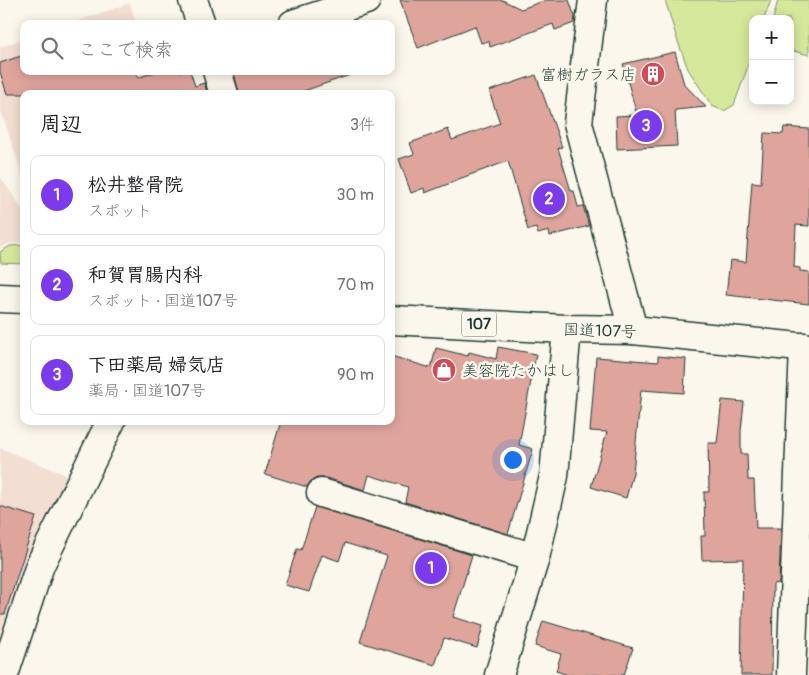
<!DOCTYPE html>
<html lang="ja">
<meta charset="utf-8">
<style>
:root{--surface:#fff;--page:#f2f2f2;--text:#202124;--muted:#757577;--line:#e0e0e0;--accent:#7c3aed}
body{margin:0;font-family:Pangolin,"Klee One",sans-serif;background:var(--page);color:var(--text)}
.controls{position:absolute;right:15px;top:15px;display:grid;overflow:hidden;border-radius:10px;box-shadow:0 2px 12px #0003}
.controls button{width:45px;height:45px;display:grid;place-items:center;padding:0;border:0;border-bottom:1px solid var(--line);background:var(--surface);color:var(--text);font:25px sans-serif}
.you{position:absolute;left:512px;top:459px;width:18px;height:18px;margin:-12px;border:4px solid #fff;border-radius:50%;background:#1a73e8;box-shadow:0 0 0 8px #1a73e833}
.badge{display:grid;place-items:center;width:32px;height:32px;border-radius:50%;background:var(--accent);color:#fff;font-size:16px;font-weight:700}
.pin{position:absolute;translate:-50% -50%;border:2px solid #fff;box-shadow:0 1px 5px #0006}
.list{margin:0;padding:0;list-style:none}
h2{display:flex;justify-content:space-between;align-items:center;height:65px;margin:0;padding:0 20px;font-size:21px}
h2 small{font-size:16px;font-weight:400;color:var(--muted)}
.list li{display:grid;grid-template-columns:32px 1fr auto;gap:15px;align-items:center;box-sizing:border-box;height:80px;margin:0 10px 10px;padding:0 10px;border:1px solid var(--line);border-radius:10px}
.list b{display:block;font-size:19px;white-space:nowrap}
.list p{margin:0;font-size:16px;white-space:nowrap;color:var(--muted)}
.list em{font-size:16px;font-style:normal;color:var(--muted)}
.icon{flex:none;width:28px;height:28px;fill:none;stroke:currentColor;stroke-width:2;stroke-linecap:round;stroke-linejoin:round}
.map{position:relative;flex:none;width:809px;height:675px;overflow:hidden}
.search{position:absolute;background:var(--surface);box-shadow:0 2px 12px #0003;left:20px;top:20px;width:375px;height:55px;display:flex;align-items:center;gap:12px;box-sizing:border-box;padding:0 18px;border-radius:10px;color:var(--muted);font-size:19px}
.panel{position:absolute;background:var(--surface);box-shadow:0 2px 12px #0003;left:20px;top:90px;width:375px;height:335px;border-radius:10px}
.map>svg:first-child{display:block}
</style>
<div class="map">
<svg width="809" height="675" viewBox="0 0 809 675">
<rect width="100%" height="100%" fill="#fbf7ec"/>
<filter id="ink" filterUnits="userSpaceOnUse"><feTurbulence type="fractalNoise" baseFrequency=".02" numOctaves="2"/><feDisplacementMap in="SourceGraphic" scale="10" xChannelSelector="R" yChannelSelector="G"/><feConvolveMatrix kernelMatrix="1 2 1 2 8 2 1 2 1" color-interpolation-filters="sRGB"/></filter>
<g filter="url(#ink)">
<g fill="#f3ded4">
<polygon points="130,3 136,24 69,24"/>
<polygon points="24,39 24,71 150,71 156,94 24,94 24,180 0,108 0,47"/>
<polygon points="0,176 23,211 24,224 22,242 9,244 0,248"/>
<polygon points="0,448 74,478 34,543 0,656"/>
</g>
<g fill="#d6e89b" stroke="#7a9268">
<polygon points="665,0 771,0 764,19 753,19 753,52 734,105 724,111 712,106 688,69 677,39"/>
<polygon points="778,0 809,0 809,55 790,50 790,19 773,19"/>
<polygon points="24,245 24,264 1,263 0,252 10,246"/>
</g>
<g fill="#dfa59d" stroke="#1f3d34">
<polygon points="400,0 502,0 521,9 546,0 569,0 575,17 574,23 555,30 553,24 490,47 489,41 481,43 475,26 418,48"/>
<polygon points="675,52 684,84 706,107 675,110 677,146 617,149 616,116 637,115 623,64"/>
<polygon points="24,55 24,71 136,71 138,78 157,71 190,71 195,86 204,83 208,94 7,94 0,72 0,63"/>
<polygon points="238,71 349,71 350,75 295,94 239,94 234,73"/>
<polygon points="536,75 562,147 558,148 571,191 574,191 578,207 583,206 589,226 550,236 549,231 538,234 536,228 528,230 508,161 456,180 456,181 425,193 424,188 411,193 399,159 414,154 410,143 448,129 452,140 500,123 489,91"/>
<polygon points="784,127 809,129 809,226 796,225 794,267 800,268 800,271 809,272 809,304 726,295 730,260 746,262 752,182 761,183 764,133 783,134"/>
<polygon points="498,347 536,354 519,445 533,449 508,534 405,502 408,487 369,475 365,490 326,478 317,478 311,481 307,487 265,474 281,421 391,421 391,356 431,368 436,348 468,356 469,352 496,359"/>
<polygon points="658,356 686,359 684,393 641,390 633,473 626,498 591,487 607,432 590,431 596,357 658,362"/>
<polygon points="722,400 744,402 741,431 741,454 747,454 748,480 754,480 756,528 781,528 779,583 773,584 772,675 741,675 743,559 702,560 701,536 705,536 704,492 709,492 708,443 717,443"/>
<polygon points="0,506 36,517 5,614 0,614"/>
<polygon points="315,507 472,555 453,617 483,626 477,648 444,638 435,665 360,642 387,556 345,543 339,561 322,555 309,592 285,585 297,549 301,550"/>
<polygon points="543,621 633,648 624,675 568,675 556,671 561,654 535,646"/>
</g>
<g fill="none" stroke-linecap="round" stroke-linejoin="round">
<g stroke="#1f3d34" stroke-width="31">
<g id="street">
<polyline points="193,0 201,24"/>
<polyline points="593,0 578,123 633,330"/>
<polyline points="293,24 366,0"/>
<polyline points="217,71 224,94"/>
<polyline points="321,493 535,558"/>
<polyline points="4,675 40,565 111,421"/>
<polyline points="499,675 535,558 554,476 567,329"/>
<polyline points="791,675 804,347"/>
</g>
</g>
<g stroke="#1f3d34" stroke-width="31">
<g id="highway">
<polyline points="0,298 24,299"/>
<polyline points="391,320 567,329 633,330 809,348"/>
</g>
</g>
<use href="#street" stroke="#fbf7ec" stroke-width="28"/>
<use href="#highway" stroke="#fbf7ec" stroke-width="28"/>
</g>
</g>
<defs>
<g id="building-disc" transform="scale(1.25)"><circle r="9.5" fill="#d1495b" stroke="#fbf7ec"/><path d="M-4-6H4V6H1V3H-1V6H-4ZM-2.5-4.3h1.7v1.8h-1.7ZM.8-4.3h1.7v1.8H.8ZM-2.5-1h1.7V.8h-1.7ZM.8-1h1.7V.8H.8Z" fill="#fff"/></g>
<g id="shop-disc" transform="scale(1.25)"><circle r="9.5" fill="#d1495b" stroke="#fbf7ec"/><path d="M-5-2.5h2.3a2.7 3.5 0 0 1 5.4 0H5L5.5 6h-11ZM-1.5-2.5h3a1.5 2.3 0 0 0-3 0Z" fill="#fff"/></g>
</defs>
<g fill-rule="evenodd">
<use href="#building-disc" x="653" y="74"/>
<use href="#shop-disc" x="444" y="370"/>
</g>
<g text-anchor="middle" stroke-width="5" stroke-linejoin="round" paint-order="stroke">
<rect fill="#fbf7ec" stroke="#61756b" stroke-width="1" x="461.5" y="311.5" width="35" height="25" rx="4"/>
<g font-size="15" font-weight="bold" fill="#1f3d34">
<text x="479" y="329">107</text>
</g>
<g font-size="16" fill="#1f3d34" stroke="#fbf7ec" text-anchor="end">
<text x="636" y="80">富樹ガラス店</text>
<text x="462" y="376" text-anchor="start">美容院たかはし</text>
</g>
<g font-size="16" fill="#1f3d34" stroke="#fbf7ec">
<text transform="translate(600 330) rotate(2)" y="6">国道107号</text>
</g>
</g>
</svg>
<div class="controls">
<button>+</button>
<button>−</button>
</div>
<div class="you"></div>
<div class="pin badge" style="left:431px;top:568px">1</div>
<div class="pin badge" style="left:549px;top:199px">2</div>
<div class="pin badge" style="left:646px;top:126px">3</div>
<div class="search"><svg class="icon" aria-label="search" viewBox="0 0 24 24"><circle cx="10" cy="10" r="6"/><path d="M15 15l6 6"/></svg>ここで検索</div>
<section class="panel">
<h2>周辺<small>3件</small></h2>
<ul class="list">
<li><span class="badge">1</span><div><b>松井整骨院</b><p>スポット</p></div><em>30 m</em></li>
<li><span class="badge">2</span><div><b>和賀胃腸内科</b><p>スポット · 国道107号</p></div><em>70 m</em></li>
<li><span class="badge">3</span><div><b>下田薬局 婦気店</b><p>薬局 · 国道107号</p></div><em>90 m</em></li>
</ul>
</section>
</div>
